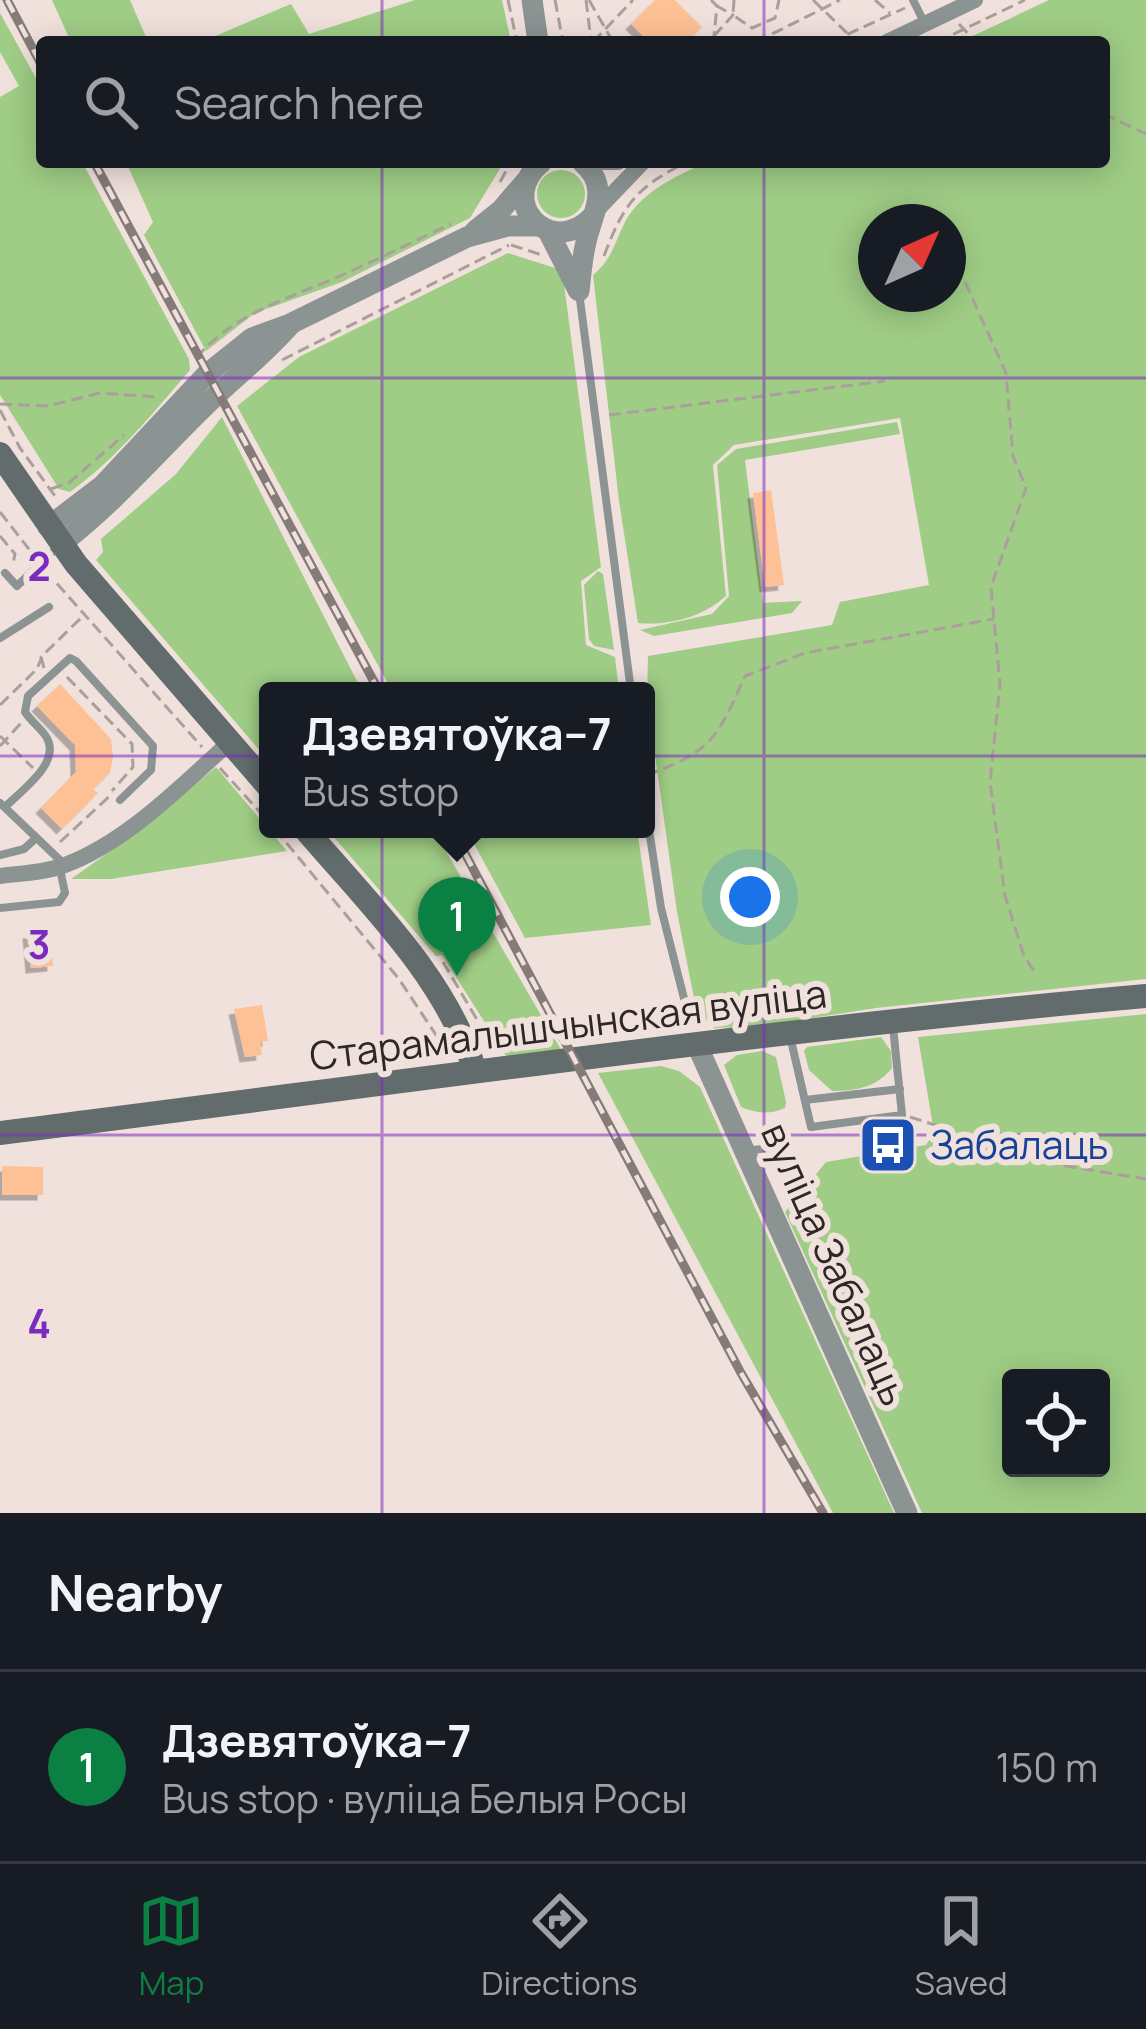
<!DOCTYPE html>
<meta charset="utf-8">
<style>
:root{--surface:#171b24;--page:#242831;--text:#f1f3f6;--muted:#9ea1a6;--line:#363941;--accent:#0b8043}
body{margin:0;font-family:Manrope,sans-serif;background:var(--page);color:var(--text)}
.controls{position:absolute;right:36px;bottom:36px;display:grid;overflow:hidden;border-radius:12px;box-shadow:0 6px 30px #0003}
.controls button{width:108px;height:108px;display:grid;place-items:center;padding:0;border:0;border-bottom:3px solid var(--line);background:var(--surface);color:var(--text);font:60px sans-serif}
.compass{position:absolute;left:858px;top:204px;width:108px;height:108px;border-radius:50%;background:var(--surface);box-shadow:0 6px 30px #0003;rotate:45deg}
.you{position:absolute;left:750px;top:897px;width:42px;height:42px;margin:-30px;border:9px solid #fff;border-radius:50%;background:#1a73e8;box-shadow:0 0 0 18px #1a73e833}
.badge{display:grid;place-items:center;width:78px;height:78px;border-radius:50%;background:var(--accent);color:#fff;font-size:39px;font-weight:700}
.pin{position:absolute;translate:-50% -99px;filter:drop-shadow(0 3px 6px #0008)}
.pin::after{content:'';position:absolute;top:63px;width:42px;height:36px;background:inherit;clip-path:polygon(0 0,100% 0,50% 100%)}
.popup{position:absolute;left:259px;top:682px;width:396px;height:156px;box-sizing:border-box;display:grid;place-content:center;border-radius:12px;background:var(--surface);filter:drop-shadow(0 3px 9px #0005);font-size:39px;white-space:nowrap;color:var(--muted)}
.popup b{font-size:45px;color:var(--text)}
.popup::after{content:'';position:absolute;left:50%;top:100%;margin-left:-24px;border:24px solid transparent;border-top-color:var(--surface)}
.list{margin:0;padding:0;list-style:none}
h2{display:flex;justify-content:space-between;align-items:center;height:156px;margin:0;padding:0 48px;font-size:51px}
h2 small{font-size:39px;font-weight:400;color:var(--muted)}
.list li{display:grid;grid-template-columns:78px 1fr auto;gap:36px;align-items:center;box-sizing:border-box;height:192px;padding:0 48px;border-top:3px solid var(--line)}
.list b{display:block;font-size:45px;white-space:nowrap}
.list p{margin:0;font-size:39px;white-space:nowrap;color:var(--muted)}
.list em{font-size:39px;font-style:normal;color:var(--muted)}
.icon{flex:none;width:66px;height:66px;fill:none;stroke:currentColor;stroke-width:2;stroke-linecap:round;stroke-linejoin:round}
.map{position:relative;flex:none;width:1146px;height:1513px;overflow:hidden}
.search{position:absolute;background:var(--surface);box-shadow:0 6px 30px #0003;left:36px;right:36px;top:36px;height:132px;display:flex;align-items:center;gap:30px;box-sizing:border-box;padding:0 42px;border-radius:12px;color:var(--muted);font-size:45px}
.sheet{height:348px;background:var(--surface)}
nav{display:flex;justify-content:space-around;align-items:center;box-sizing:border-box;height:168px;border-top:3px solid var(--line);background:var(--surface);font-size:33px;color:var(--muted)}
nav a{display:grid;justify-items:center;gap:6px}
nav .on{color:var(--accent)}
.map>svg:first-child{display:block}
</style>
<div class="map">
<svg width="1146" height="1513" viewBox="0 0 1146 1513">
<defs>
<filter id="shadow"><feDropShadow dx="-5.5" dy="5.5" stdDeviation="0" flood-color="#0004"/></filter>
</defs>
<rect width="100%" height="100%" fill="#f0e1dc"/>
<g fill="#9fcd85" fill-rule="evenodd">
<polygon points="52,0 130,0 146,37 168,42 71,42"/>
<polygon points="415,0 502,0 511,42 201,42 291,4 309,34"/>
<path d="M 1049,0 L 1146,0 L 1146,979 L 876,1008 L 761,1026 L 714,1028 L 696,1008 L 677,912 L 647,698 L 648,656 L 832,625 L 840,602 L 929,585 L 900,418 L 734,445 L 713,465 L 726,596 C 703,617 669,626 638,623 L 619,501 L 593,275 C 611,260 614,245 623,226 C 638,193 675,177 706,162 L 1104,162 L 1104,42 L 960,42 ZM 876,222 L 948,222 L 948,294 L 876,294 Z"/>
<path d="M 0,13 L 42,89 L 42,162 L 82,162 L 189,359 L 190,370 C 152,414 117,458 70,492 L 59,489 L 0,395 L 0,97 L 19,86 L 0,52 Z"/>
<polygon points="126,162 504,162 470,218 342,282 255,313 206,351 144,235 153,222"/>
<circle cx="561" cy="194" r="24"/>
<polygon points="508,253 558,269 564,284 601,567 581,581 586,645 615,657 619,691 392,691 237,406 299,357"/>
<polygon points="222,417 362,691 268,691 268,760 96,560 103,552 101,539 176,474"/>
<polygon points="897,422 900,434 745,460 763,603 802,601 792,613 654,636 640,630 712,614 729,596 717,465 736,449"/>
<polygon points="598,571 603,574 614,650 594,646 589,639 584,585"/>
<polygon points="216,767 287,851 111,879 71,879 139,831"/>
<polygon points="327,829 433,829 563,1053 508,1059 442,955 436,956"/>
<polygon points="466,829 637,829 651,925 525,938"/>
<path d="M 1146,1014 L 1146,1513 L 922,1513 L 785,1212 L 826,1162 L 926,1145 L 934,1132 L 918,1037 ZM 1011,1378 L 1101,1378 L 1101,1468 L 1011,1468 Z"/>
<path d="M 881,1037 L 891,1051 L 892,1068 C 877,1087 856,1091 832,1091 L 809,1070 L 804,1051 L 807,1047 Z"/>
<path d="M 762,1051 L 776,1057 L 786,1102 L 785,1108 C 769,1115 756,1113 741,1107 L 724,1065 L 737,1055 Z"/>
<polygon points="661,1066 679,1071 700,1087 894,1513 833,1513 598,1073"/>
</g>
<g fill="#fec196" filter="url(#shadow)">
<polygon points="655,0 675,0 702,27 688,42 649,42 631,24"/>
<polygon points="771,490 784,585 765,587 753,493"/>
<polygon points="60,684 111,739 113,757 110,773 93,789 98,793 62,829 41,808 76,772 75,745 37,706"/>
<polygon points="50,931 53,966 31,968 28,933"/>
<polygon points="262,1005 268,1041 260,1042 262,1055 245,1057 234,1009"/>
<polygon points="2,1166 43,1167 43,1195 2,1195"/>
</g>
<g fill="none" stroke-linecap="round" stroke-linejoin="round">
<g stroke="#ab9f9b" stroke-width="3" stroke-dasharray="12 6" stroke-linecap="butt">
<polyline points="508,0 517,42"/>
<polyline points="555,0 563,42"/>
<polyline points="586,0 591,40"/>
<polyline points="589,0 613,42"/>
<polyline points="734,0 733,15 752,28 775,18 779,0"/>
<polyline points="813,0 847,33"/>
<polyline points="875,0 890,13"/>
<polyline points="959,24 976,42"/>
<polyline points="714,36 733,15 717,6 718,0"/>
<polyline points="593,42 633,0"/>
<polyline points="710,42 714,36 717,6 711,0"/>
<polyline points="756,42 840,0"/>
<polyline points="831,42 905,8"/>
<polyline points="937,42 1025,0"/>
<polyline points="1104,114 1146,134"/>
<polyline points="500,182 511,162"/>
<polyline points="511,245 542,255"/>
<path d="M 604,256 C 623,205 636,187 687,162"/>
<polyline points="965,282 1006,373 1013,456 1026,488 991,587 1000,684 990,782 1005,896 1024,956 1036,974"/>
<path d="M 196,358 C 235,313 287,299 340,276 C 377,260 414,241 451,224"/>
<polyline points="282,360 509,245"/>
<polyline points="0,404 48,406 100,393 159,397"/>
<polyline points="0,410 20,448 55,496"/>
<polyline points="609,415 885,381"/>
<polyline points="51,489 70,482 124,435"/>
<polyline points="0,512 32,553"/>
<polyline points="0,536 15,554 13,564"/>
<polyline points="45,570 202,747"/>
<polyline points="44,668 41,657 82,617"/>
<polyline points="67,677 132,744 133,767 112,791"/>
<polyline points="0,705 37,669 41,659"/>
<polyline points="0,736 33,768"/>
<polyline points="0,746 22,722"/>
<polyline points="220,768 268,821"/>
<path d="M 646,775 C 711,753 718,737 745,676 L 805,653 L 994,619"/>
<polyline points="275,829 399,979 438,1038 441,1048 436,1057"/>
<polyline points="60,842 113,793"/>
<polyline points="443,962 492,1045"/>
<polyline points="910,1117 1060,1165 1146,1179"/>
</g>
<g stroke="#8c9393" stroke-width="8">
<polyline points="913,0 924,22"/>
<polyline points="579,292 631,691"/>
<polyline points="5,573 17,586 60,545"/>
<polyline points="0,638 49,607"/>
<polyline points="0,803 64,864"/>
<path d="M 5,807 C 22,790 64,761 45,735 C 39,727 31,721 25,712 L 28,696 L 70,658 L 76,661 L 153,746 L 151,770 L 120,800"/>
<polyline points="646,810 661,908 690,1022"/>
<polyline points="0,855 24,849 36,838"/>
<polyline points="0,908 59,902 65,893 60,869"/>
<polyline points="790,1036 811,1127 902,1115 893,1027"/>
<polyline points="805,1100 900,1089"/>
<polyline points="745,1151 786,1146 780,1127"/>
</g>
<g stroke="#8c9393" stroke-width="16">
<polyline points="887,42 975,0"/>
<polyline points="582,162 618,162"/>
<polyline points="597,210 643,162"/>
<path d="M 0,876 C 22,873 44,873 65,865 C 127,842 182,785 230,742"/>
</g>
<g stroke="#8c9393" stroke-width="21">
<polyline points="532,0 538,42"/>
<path d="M 542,162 C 495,200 549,260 592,217"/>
<polyline points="475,231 501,210 525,182"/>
<polyline points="548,231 578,290"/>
<path d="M 579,291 C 581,274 582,258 586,242 C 593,211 611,187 582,162"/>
<polyline points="48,527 103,485 207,374 252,338 290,324 467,237 508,226 539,226"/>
<path d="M 61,544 C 114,503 155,455 202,409 C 231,380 263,356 290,325"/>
<polyline points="697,1045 907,1513"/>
</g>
<g stroke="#626c6c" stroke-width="24">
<polyline points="0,454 76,564 268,786"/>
<path d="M 305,829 C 368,903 446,977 475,1071"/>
<path d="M 0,1133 C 382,1085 763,1030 1146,996"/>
</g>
<g stroke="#857b78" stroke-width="9">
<g id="rail">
<polyline points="7,0 42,66"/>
<polyline points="94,162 379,691"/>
<polyline points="452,829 741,1373 823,1513"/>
</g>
</g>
<use href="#rail" stroke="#f0e1dc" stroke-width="4.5" stroke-dasharray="14" stroke-linecap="butt"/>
</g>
<path fill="none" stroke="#7b2cbf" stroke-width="3" stroke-opacity="0.55" d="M 382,0 L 382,42M 764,0 L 764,42M 382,162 L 382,1513M 764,162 L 764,1513M 0,378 L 1146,378M 0,756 L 1146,756M 0,1135 L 1146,1135"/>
<defs>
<g id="bus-square" transform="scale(3)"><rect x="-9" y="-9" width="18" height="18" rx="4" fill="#1a4fb4" stroke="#f0e1dc"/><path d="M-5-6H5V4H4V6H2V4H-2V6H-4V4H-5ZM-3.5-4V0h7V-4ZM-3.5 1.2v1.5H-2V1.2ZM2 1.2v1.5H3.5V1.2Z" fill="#fff"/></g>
</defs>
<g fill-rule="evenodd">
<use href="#bus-square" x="888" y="1145"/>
</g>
<g text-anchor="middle" stroke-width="12" stroke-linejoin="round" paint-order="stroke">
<g font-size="39" fill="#2d2826" stroke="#f0e1dc">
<text transform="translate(568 1025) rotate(-7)" y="14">Старамалышчынская вуліца</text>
<text transform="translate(835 1264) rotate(66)" y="14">вуліца Забалаць</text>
</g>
<g font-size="39" fill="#164399" stroke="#f0e1dc" text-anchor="start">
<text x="930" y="1159">Забалаць</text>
</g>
</g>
<g font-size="39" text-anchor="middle" font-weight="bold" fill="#7b2cbf" stroke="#f0e1dc" stroke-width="12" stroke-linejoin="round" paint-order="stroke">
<text x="39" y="581">2</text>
<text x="39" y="959">3</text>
<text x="39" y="1338">4</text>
</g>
</svg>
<div class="controls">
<button><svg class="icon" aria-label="locate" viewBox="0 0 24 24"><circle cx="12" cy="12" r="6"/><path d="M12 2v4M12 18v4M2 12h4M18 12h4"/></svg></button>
</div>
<svg class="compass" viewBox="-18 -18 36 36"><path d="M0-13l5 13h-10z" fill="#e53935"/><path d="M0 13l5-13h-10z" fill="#9ea1a6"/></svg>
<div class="you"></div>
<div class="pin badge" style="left:457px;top:976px">1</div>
<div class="popup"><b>Дзевятоўка–7</b>Bus stop</div>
<div class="search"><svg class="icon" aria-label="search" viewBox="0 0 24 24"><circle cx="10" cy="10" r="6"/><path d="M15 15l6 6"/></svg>Search here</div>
</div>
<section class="sheet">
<h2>Nearby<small></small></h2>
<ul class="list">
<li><span class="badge">1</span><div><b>Дзевятоўка–7</b><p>Bus stop · вуліца Белыя Росы</p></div><em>150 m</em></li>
</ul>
</section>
<nav>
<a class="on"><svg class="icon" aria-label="map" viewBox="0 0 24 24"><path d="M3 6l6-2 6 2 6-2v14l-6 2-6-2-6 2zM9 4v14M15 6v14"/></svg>Map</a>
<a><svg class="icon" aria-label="directions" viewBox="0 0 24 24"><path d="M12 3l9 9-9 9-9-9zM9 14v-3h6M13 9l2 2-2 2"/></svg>Directions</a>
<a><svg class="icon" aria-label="saved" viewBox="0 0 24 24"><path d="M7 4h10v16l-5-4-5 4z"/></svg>Saved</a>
</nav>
